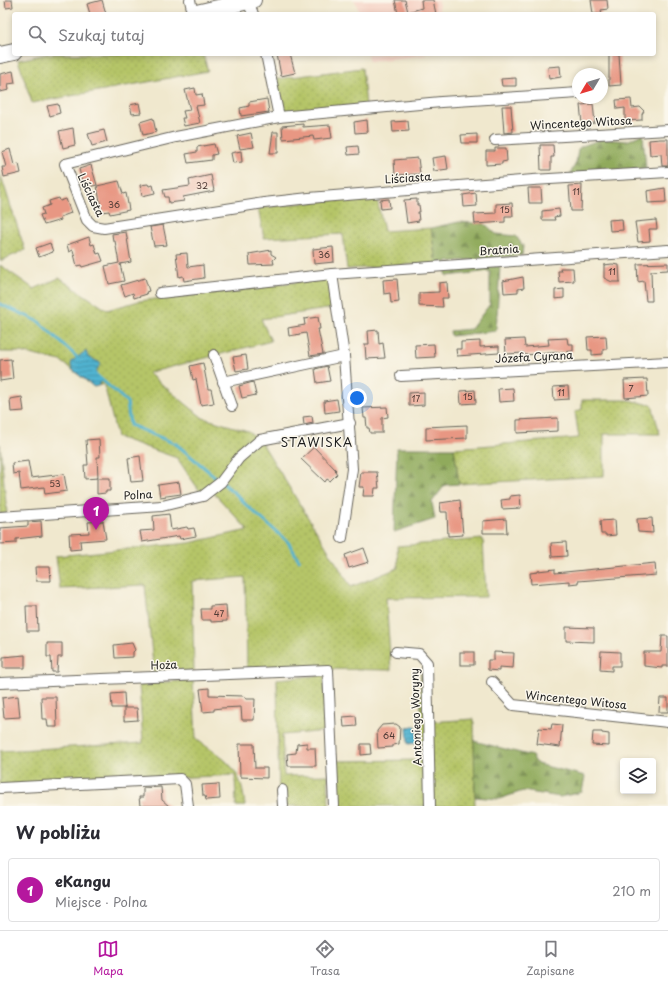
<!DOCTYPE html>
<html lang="pl">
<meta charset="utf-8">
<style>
:root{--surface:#fff;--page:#f2f2f3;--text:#2b2b33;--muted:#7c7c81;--line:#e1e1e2;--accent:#b5179e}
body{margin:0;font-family:"Playpen Sans",sans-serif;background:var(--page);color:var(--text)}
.controls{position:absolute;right:12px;bottom:12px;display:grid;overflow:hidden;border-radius:4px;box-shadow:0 2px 6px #0003}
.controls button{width:36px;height:36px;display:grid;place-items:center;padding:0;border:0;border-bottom:1px solid var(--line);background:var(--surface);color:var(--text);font:20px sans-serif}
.compass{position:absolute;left:572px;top:68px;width:36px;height:36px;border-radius:50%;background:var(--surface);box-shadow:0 2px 6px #0003;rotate:232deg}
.you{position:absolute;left:357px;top:398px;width:14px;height:14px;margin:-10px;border:3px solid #fff;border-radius:50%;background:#1a73e8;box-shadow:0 0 0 6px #1a73e833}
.badge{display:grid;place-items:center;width:26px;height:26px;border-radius:50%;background:var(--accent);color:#fff;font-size:13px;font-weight:700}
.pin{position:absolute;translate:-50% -33px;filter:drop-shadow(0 1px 2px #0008)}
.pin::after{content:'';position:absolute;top:21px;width:14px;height:12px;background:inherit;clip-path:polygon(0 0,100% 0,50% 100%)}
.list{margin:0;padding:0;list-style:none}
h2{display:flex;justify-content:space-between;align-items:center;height:52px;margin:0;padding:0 16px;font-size:17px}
h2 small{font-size:13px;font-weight:400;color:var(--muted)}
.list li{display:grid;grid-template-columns:26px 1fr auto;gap:12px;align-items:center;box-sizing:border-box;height:64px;margin:0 8px 8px;padding:0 8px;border:1px solid var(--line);border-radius:4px}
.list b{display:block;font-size:15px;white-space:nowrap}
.list p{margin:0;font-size:13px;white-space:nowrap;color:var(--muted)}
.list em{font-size:13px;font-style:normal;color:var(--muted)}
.icon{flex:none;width:22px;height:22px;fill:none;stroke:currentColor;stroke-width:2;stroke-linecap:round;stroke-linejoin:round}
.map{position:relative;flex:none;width:668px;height:806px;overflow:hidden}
.search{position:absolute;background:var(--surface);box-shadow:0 2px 6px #0003;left:12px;right:12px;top:12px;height:44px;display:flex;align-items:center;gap:10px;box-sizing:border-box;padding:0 14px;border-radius:4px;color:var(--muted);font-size:15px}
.sheet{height:124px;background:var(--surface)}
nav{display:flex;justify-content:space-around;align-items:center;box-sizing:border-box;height:56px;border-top:1px solid var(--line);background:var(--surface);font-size:11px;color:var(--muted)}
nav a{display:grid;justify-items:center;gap:2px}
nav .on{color:var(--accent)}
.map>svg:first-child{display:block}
</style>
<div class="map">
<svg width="668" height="806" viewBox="0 0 668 806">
<defs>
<pattern id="grass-dots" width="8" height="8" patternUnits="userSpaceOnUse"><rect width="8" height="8" fill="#b5c568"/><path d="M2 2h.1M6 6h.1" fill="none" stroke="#9ba95a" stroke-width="1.8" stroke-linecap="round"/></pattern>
<pattern id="forest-firs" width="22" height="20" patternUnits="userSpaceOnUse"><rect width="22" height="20" fill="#90aa5c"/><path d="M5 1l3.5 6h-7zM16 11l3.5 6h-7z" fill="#758a4b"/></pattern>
<pattern id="water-rules" width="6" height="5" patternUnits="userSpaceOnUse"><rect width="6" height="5" fill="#51b3d0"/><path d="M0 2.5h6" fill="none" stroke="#4291a8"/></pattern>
</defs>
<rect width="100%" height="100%" fill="#fbf7ec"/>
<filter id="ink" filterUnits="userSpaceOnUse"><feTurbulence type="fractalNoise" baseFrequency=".025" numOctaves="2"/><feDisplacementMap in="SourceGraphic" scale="8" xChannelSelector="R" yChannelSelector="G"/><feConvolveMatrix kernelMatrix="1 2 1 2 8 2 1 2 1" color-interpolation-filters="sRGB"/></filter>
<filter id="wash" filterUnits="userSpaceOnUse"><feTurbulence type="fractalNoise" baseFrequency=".012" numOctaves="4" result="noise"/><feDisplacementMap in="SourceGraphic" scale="16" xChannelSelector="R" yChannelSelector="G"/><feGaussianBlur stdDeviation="0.9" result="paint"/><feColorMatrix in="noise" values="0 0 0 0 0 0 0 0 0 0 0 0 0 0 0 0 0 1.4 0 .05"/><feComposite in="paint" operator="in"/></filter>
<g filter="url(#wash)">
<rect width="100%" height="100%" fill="#f0e8ce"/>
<g fill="#f6d2c4">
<polygon points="353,0 438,0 440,14 359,14 356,2"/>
<polygon points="367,54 437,54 369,61"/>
</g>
<g fill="url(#grass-dots)" stroke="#687042">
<polygon points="47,54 203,54 208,71 32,103 18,60"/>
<polygon points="362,68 366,105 286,112 279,105 276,79"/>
<polygon points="0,173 25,250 0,261"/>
<polygon points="376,195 384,231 431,228 436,263 347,269 343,234 264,238 258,208"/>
<polygon points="0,265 34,289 59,278 107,310 139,301 330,278 333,308 261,319 271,341 148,373 203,418 248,431 260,440 351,587 398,568 397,546 483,539 486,597 386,598 391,670 247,668 245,577 192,581 194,672 154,674 145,585 60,589 56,556 189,543 248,530 212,491 203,496 177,458 117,437 104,384 94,387 61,361 20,352 0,352"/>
<polygon points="582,400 628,400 652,405 660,434 604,434 604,476 459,484 454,448 579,438 575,412 582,409"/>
<polygon points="0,444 7,513 0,514"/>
<polygon points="421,670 428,722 474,719 475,806 337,806 336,761 420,760"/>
<polygon points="324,675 327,731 282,735 284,776 328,775 329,806 279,806 277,679"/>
<path d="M 193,680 L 196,739 C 226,761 241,765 245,806 L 236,806 L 235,775 L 0,786 L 0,751 L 143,743 L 139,684 Z"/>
</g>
<g fill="url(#forest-firs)" stroke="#56633c">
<polygon points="643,134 646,169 570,174 576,163 578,149 582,146 602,139 627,141"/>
<polygon points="459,222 485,224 496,234 516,236 523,246 522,255 436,263 431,228"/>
<polygon points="500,266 496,331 451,336 450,331 471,329 490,304 490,271 447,276 445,269"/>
<polygon points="397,448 454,448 459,484 445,485 432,502 435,519 394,532"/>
<polygon points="474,741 532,756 537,764 585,776 582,792 560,797 523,791 499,799 475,797"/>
</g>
<g fill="url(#water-rules)" stroke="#366876">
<polygon points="86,351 88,357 101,363 95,373 102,381 99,385 94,387 73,370 71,365 72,361"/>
<polygon points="416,726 418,743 408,744 407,727"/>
</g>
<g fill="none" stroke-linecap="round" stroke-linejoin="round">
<g stroke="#51b3d0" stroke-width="3">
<polyline points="0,304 38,321 79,359"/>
<polyline points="92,371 127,402 130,425 176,444 237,495 245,504 288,542 299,560"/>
</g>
</g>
<g id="blocks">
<g fill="#e89783">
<polygon points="5,0 12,0 13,7 6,8"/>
<polygon points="102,0 106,14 90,14 87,4"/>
<polygon points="395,0 405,0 408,12 422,8 421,0 433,0 436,14 398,14"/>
<polygon points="591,0 607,0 608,9 601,10 602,14 593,14"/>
<polygon points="277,54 290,54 295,73 281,76"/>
<polygon points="609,54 619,54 621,85 609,86"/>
<polygon points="560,66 561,77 549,79 548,67"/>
<polygon points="13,71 15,83 8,84 9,90 0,92 0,74"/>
<polygon points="516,78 516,86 502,86 501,79"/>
<polygon points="195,88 196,95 202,94 204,105 196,106 200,123 184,126 182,118 185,118 183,111 190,110 185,90"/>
<polygon points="267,99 269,112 241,116 240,108 249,106 249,102"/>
<polygon points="631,99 632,108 640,107 644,111 642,114 642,120 625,121 625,108 617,109 616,100"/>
<polygon points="139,103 141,113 132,114 130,105"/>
<polygon points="58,104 60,113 50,116 47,106"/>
<polygon points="593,104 595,123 582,124 580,105"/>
<polygon points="502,106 511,106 513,132 504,133"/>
<polygon points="153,118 156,132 143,135 140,122"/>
<polygon points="367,120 368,132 355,133 354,122"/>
<polygon points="408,121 409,131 393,132 392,122"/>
<polygon points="303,124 303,127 330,125 332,138 314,140 313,136 283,139 282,126"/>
<polygon points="73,128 75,145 63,148 59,131"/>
<polygon points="104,130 107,142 92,146 88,134"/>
<polygon points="273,132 278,132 278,153 270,153"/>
<polygon points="251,133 254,147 240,149 237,136"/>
<polygon points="477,134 477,143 462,143 461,135"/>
<polygon points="660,139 668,139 668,166 662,166 661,154 650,155 649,140"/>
<polygon points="214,144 217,154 212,155 212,160 188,163 186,154 197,152 197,147"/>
<polygon points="540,145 553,145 554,157 551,157 551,170 541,170"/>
<polygon points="358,146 359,154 348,155 347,147"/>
<polygon points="495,148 506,148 507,161 502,162 502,164 486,165 486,151 495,151"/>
<polygon points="10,149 14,165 19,164 21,173 4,177 2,167 6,167 2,152"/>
<polygon points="241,151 242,162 233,163 231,153"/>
<polygon points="446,156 448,169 434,171 432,158"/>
<polygon points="418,158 420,174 395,175 394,160"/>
<polygon points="91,165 97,185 89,187 88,184 83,185 79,169"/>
<polygon points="211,175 214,191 183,197 184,201 169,203 168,197 165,197 163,190 190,186 189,180"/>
<polygon points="119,181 123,194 126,193 129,210 110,214 109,211 102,212 97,186"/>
<polygon points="148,184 149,186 153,185 155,193 142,196 140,185"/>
<polygon points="582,185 581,211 571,211 569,186"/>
<polygon points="528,188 541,188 542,203 529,203"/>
<polygon points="665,188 666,202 648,203 647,191"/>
<polygon points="476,193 477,206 464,207 463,195"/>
<polygon points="59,198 60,201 66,199 71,213 60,217 61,220 44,225 40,215 44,214 42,208 50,205 49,201"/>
<polygon points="389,199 390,208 381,209 380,200"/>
<polygon points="417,199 417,205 419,205 420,212 418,212 419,221 407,223 404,200"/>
<polygon points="512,203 513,216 505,216 505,222 475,224 474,214 496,213 496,204"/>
<polygon points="559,209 560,216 554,217 555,220 542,220 542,211"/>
<polygon points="622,219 623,230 610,231 609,220"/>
<polygon points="656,220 657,229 649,229 650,241 638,242 635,222"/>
<polygon points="163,225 167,245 154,246 150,227"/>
<polygon points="126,232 131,262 120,264 124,281 109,284 105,266 119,263 115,241 113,241 112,234"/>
<polygon points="89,237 91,245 94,244 97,254 100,253 103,261 82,267 81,265 77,266 73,250 69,252 67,245"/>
<polygon points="50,243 53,252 39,257 36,248"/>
<polygon points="333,247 334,262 314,264 313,249"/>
<polygon points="271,250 271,254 276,257 273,260 274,264 250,265 249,254"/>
<polygon points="187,253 188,267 203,265 204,278 184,281 183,276 179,277 176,254"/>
<polygon points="668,263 668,270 651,271 652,301 646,301 644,281 638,282 637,264"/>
<polygon points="612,264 619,265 620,282 612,282 604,278 604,265"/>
<polygon points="560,268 573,268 574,281 559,282 558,271 561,271"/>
<polygon points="523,277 524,288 518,289 518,292 504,293 503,281"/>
<polygon points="145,278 149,291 146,292 147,294 134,298 133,293 125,296 121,285"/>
<polygon points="397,279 399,302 391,303 390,293 384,294 383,280"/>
<polygon points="447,282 448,298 442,298 443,307 419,306 419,293 439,292 439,283"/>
<polygon points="564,289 564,298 555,299 555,290"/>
<polygon points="318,317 320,329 318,329 323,354 310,356 306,333 289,336 288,328 305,325 304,319"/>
<polygon points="378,330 379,344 383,343 385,358 366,359 365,344 369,344 368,331"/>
<polygon points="606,336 607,349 603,349 603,354 592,355 592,350 588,350 587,337"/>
<polygon points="567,338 568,344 573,344 573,351 525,355 524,353 506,354 505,340 524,339 525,347 549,345 548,339"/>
<polygon points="480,341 480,347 499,346 499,353 457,356 456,349 461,349 461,342"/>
<polygon points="434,344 435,357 416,358 415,345"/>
<polygon points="246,355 248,369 236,371 233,357"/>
<polygon points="11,359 13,379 0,381 0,360"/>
<polygon points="203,363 208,389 211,389 214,403 201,405 196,379 193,380 190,366"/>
<polygon points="327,366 330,381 317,383 315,369"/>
<polygon points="647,379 648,396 625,398 624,380"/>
<polygon points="253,382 256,395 242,398 239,386"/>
<polygon points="568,386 569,399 554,400 553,387"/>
<polygon points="513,388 514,401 499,402 498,389"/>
<polygon points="475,390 476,403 461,404 460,391"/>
<polygon points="424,392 424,405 409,406 409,393"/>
<polygon points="22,397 24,411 11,412 10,399"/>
<polygon points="337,399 339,411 325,413 324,401"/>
<polygon points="387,407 388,417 382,418 382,433 370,433 369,428 367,428 366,418 364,418 363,408"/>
<polygon points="312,416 313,423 304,425 303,417"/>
<polygon points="558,418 558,431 517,433 517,420"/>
<polygon points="467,425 467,438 426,440 426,427"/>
<polygon points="99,439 100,457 97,457 98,478 85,479 84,465 88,465 86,440"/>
<polygon points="314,447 336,470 335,471 337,474 330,481 327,479 325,482 301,459"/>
<polygon points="140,456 143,481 131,482 128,458"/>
<polygon points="28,461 31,478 64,474 67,491 45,494 44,487 21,490 19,473 13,474 12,463"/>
<polygon points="361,472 377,472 379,488 375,488 374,496 363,496 364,487 359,487"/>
<polygon points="97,478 110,478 110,491 106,491 106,493 97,494"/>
<polygon points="179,482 181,494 160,497 158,485"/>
<polygon points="520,495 521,508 502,509 501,500 510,499 510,496"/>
<polygon points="460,500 463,535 448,536 447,512 441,512 440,503"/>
<polygon points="169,514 171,530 187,527 188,529 194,528 196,536 180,539 179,536 142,542 140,531 154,530 153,516"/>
<polygon points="652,518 653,533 638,532 637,519"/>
<polygon points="506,519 507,533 483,533 483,521"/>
<polygon points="615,520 616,535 606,536 606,534 601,534 600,521"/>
<polygon points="41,521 42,536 16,539 16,543 0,544 0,528 28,526 28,522"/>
<polygon points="103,521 106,539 80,541 81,549 70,550 69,534 89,533 88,522"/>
<polygon points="566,542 567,556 552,557 551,543"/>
<polygon points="364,548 369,562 349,568 345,555"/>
<polygon points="655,563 656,575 578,581 578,583 569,584 569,581 531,584 530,573 538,572 538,571 555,569 555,573"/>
<polygon points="35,567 50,567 51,581 36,581"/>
<polygon points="226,605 227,621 211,622 211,620 202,620 201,609 210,609 210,606"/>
<polygon points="26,606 37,606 38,631 27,631"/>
<polygon points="566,627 594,628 594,642 566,641"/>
<polygon points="662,636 668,636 668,666 662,666 662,668 644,666 644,652 661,652"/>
<polygon points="47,643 62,643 62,657 58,657 57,672 52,672 51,657 47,657"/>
<polygon points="132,643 135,650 133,652 133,657 115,658 114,645"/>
<polygon points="601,651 620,652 620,666 612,666 612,671 600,670"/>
<rect x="460" y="652" width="14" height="13"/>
<polygon points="494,652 514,653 513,668 499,667 499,671 488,670 488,660 494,660"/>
<polygon points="25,655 25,668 3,668 3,657"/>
<polygon points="209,688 209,695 243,696 247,699 255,699 254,720 242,720 241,707 221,708 214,709 214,711 203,712 200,689"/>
<polygon points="124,693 125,708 112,708 111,694"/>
<polygon points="18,696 20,717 4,718 2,698"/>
<polygon points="41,697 56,697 57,727 48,727 47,719 42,719"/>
<polygon points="660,698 668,698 668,712 659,712"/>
<polygon points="124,708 137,708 138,720 124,721"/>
<polygon points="356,716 357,726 344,727 343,717"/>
<polygon points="396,724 400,727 399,744 393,745 393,747 378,748 377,731 382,725"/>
<polygon points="552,724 562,725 560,747 537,744 539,728 551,729"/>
<polygon points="593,732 602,732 602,733 609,734 609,746 592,745"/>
<polygon points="307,743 307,748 315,748 316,766 288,766 287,754 296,753 297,744"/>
<polygon points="239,744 254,744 255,768 267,768 267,778 240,777"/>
<polygon points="361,744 370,744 371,754 361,755"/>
<polygon points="219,784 220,799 206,800 205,796 203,796 202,785"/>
<polygon points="161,787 162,800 169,806 140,806 139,797 143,797 143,788"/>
</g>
</g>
</g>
<g filter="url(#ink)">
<use href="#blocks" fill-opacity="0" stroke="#66635a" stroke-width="1"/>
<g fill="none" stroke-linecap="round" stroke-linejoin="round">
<g stroke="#66635a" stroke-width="12">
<g id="street">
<polyline points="190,0 193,14"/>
<polyline points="248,1 253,14"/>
<polyline points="266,54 279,117"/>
<polyline points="578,93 441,102 279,117 176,137 65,164 87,220 93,226 104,228 264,203 309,198 533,180 668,172"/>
<polyline points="495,140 668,130"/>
<polyline points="332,274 344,356 352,469 342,538"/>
<polyline points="160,293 332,274 668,250"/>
<polyline points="214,355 232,406"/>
<polyline points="401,376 668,362"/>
<polyline points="223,382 344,356"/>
<polyline points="0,517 162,506 203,496 221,482 239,458 260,440 350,423"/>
<polyline points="396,652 419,654 427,663 430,806"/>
<polyline points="492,682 513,705 668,722"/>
<polyline points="0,683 328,670 334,806"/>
<polyline points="0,788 180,779 185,784 188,806"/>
<polyline points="282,790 283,806"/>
</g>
</g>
<g stroke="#66635a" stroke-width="18">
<g id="primary">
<polyline points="192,14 253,0"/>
<polyline points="0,55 14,52"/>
</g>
</g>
<use href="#street" stroke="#fff" stroke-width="10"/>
<use href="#primary" stroke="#fff" stroke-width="16"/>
</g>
</g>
<g text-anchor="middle" stroke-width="3" stroke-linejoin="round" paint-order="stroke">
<g font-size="9" fill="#4f3b36">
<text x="202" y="189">32</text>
<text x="576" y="195">11</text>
<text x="114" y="208">36</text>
<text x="505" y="213">15</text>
<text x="324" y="258">36</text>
<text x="612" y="275">11</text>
<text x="631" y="392">7</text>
<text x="561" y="396">11</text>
<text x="468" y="400">15</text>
<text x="416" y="402">17</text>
<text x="55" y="487">53</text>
<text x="219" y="617">47</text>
<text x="389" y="739">64</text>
</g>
<g font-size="11" fill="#1c1c1c" stroke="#fbf7ec">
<text transform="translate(581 123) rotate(-3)" y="4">Wincentego Witosa</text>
<text transform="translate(408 178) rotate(-4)" y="4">Liściasta</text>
<text transform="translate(91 195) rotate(64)" y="4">Liściasta</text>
<text transform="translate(499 250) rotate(-4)" y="4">Bratnia</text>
<text transform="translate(534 357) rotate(-3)" y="4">Józefa Cyrana</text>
<text transform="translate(138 495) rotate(-3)" y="4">Polna</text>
<text transform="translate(164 665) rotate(-2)" y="4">Hoża</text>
<text transform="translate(576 700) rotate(6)" y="4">Wincentego Witosa</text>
<text transform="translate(416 717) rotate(-92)" y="4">Antoniego Woryny</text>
</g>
<g font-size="12" letter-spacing="1" fill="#1c1c1c" stroke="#fbf7ec">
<text x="317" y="447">STAWISKA</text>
</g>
</g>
</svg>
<div class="controls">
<button><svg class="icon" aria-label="layers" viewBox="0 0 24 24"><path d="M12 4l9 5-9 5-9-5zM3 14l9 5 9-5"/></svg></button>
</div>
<svg class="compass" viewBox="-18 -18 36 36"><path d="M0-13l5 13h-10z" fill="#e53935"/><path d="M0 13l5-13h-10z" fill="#7c7c81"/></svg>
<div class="you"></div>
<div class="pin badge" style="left:96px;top:530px">1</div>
<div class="search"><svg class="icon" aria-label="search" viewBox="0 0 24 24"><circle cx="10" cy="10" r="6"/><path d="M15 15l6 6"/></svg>Szukaj tutaj</div>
</div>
<section class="sheet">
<h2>W pobliżu<small></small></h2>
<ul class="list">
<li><span class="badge">1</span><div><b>eKangu</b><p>Miejsce · Polna</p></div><em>210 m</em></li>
</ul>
</section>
<nav>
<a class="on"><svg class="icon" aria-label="map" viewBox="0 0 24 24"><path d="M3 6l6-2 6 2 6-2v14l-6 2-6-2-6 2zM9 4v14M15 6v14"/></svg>Mapa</a>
<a><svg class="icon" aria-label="directions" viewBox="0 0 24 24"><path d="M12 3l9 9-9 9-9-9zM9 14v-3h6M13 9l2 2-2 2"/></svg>Trasa</a>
<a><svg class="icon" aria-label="saved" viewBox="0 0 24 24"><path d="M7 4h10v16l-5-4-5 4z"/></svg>Zapisane</a>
</nav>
